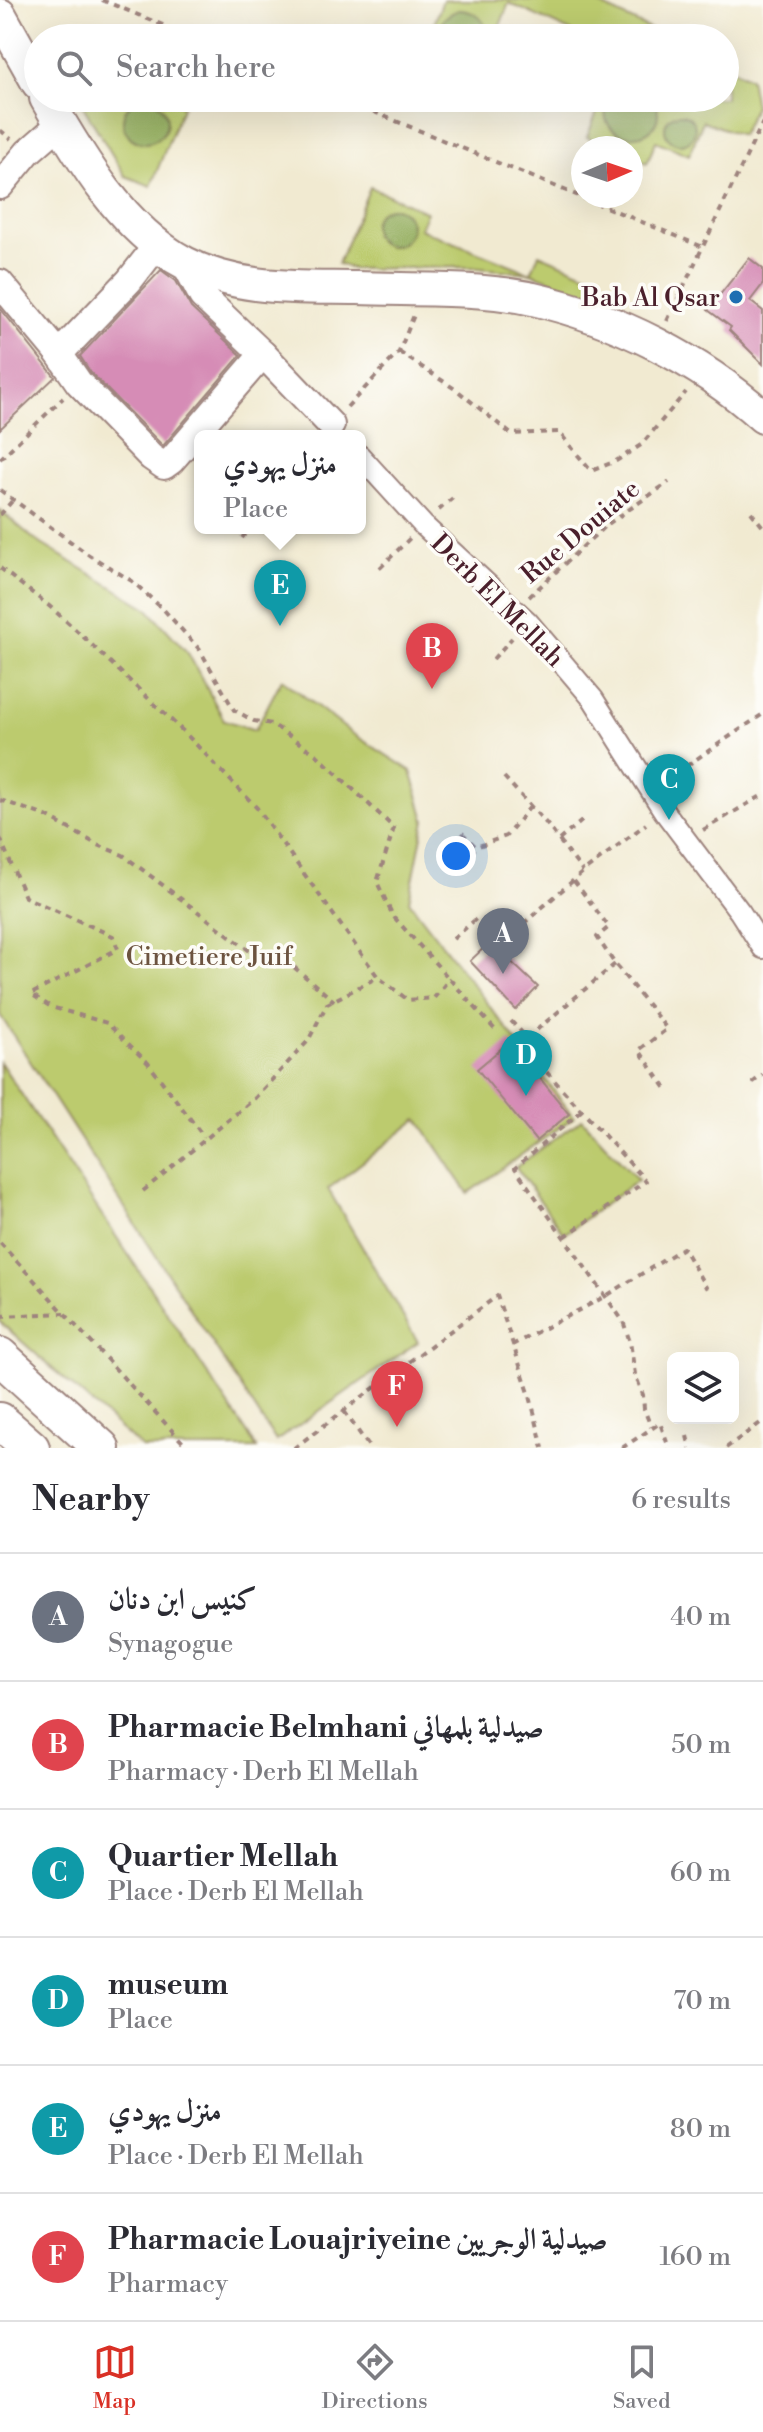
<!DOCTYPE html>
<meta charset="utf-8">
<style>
:root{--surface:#fff;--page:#f7f7f7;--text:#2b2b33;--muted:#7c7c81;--line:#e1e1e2;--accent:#d93025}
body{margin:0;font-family:"Libre Bodoni",Amiri,serif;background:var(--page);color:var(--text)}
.controls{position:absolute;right:24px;bottom:24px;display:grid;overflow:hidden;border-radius:12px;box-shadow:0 8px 32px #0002}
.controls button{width:72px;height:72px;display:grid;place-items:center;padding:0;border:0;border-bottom:2px solid var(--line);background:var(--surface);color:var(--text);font:40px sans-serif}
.compass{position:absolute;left:571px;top:136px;width:72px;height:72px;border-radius:50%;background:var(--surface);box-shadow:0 8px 32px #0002;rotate:88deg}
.you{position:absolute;left:456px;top:856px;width:28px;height:28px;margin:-20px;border:6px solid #fff;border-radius:50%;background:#1a73e8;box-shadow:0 0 0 12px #1a73e833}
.badge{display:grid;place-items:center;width:52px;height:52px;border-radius:50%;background:var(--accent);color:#fff;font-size:26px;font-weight:700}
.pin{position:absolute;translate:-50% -66px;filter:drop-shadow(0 2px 4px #0008)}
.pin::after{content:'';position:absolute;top:42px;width:28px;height:24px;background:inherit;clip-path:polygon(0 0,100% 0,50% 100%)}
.popup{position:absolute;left:194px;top:430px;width:172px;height:104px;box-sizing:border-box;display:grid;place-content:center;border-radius:12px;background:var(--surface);filter:drop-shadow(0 2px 6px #0005);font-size:26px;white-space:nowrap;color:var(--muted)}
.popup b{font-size:30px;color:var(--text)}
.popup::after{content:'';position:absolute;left:50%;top:100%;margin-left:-16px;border:16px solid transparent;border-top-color:var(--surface)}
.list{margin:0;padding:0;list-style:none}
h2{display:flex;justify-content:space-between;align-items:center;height:104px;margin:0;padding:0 32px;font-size:34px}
h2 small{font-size:26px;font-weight:400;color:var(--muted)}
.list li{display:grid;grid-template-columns:52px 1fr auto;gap:24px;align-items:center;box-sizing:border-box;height:128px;padding:0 32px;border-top:2px solid var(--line)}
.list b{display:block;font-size:30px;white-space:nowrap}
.list p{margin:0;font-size:26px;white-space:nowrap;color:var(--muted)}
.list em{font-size:26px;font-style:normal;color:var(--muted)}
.icon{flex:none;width:44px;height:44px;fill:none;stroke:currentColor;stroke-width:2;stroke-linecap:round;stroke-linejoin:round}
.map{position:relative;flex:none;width:763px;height:1448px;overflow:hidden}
.search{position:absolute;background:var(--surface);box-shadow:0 8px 32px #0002;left:24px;right:24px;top:24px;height:88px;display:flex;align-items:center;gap:20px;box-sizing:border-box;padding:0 28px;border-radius:44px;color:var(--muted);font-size:30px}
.sheet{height:872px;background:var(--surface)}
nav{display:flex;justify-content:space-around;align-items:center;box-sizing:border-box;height:112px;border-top:2px solid var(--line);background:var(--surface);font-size:22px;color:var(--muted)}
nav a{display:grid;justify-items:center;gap:4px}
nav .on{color:var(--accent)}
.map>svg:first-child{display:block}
</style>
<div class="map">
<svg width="763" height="1448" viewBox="0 0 763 1448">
<rect width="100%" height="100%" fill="#fdfcf7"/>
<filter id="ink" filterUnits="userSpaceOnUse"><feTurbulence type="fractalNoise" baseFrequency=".0125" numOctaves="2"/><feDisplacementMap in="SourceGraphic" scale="16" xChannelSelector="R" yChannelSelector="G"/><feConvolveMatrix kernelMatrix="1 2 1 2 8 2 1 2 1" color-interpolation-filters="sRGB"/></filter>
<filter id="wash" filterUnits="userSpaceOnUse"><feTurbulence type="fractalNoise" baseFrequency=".006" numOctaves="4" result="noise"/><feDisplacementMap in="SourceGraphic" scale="32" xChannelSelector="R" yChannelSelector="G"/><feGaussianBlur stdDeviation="1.8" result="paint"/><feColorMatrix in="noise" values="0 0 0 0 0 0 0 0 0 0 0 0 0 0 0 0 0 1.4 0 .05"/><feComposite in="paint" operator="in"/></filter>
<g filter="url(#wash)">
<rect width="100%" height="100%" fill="#f1ead1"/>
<g fill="#bccb6e" stroke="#83754c" stroke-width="2">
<polygon points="443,0 590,0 668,38 585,38 509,3 495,38 429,38"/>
<polygon points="725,66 750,78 755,106 741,135 703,121 689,155 656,141 647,163 631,157 631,148 611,148 587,137 603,98 725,98"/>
<polygon points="78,98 168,98 183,105 151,186 125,176"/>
<polygon points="370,187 427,212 420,229 531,273 539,254 599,279 592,295 531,273 467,267 353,269 338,264"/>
<polygon points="0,510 35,540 147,608 188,653 224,720 255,730 282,679 350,732 411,771 425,820 409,901 574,1117 468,1193 418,1119 328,1189 418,1342 276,1441 0,1015"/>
<polygon points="0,1062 257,1448 142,1448 0,1322"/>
<polygon points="582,1119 638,1180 564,1234 516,1167"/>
</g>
<g fill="#95af61" stroke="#706746" stroke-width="2">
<path d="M 459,10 C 476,11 487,20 488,38 L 436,38 C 437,23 445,15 459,10 Z"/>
<path d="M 609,98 L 654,98 C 677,149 587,149 609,98 Z"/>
<circle cx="145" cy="121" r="22"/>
<circle cx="680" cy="129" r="15"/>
<circle cx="392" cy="227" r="19"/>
</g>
<g id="blocks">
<g fill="#d68cb6">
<polygon points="749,258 763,269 763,284 750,301 763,311 763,364 729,330 731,327 708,310"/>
<polygon points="161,270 176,281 191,308 241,355 163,446 91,373 80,356"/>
<polygon points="0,308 55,377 0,429"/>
<polygon points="490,942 538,987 516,1010 470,961"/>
<polygon points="510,1041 569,1114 536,1141 477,1069"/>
</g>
</g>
</g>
<g filter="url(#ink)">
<use href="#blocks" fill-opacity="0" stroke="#9e847e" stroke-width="2"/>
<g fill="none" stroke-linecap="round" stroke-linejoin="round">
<g stroke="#9e847e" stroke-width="24">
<polyline id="pedestrian" points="360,456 423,525 527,621 593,699 664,811 740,912 763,948"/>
</g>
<g stroke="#9e847e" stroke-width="30">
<g id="minor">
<polyline points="0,186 28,152 61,123"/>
<polyline points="0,283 59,354 79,383 151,457 164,466 171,461 263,354 202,296 184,262"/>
<polyline points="59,354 129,281 157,245"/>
<polyline points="263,354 331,425"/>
</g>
</g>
<g stroke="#9e847e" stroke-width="36">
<g id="tertiary">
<polyline points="0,15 38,83"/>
<path d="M 46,98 C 80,158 123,230 185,263 C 240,291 298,287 357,288 C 415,290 477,287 533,299 C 616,318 700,360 763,417"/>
</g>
</g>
<g stroke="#9e847e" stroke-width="40">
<g id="secondary">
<polyline points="0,1356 101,1448"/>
<polyline points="0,1421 31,1448"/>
</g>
</g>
<g stroke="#9e847e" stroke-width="4" stroke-dasharray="6 6" stroke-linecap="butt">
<polyline points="102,0 194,38"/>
<polyline points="340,98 703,247"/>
<polyline points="0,130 11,139"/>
<polyline points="667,321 763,122"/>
<polyline points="399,352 458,391 511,434 559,432 591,471 616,461 641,445 686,392"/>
<polyline points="347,407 399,352 414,315"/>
<polyline points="0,459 63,398"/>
<polyline points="0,490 89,555 132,581 164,610 200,650 234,710 254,721 272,724 317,755 394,828 377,882 393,916 498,1033"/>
<polyline points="439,510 455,496"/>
<polyline points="751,512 763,527"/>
<polyline points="0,515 13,500"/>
<polyline points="242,538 250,528"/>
<polyline points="0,568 48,605 74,628 186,734 257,808 378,977 408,1000 434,998 450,978"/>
<polyline points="380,568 410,538"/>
<polyline points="529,597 605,526 669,482"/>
<polyline points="493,659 512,638"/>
<polyline points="504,777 546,823 583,872"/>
<polyline points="667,779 763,714"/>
<polyline points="0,800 46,816 98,845 123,855 267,964 282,957 334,1001"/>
<polyline points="703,830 763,795"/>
<polyline points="462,833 476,847"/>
<polyline points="0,838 25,897 113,936 118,949 31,994 51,1007 107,1023 148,1063 204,1137"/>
<polyline points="559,840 583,820"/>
<polyline points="464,863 476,847 506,836 530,807"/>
<polyline points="574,881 609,927 597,937 615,964 667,1029 639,1050 667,1090"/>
<polyline points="453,939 476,919 500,944 583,872 646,824"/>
<polyline points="511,1021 527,1038 615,964"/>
<polyline points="527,1038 520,1043 646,1181 564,1237"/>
<polyline points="752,1083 763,1075"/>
<polyline points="581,1111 515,1168 623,1321 630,1342 635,1374 643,1395 644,1409 651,1427"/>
<polyline points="143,1191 255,1098 308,1041 327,1004 378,977"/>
<polyline points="0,1243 188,1448"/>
<polyline points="0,1316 64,1313"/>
<polyline points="512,1345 606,1296 683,1248 707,1289"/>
<polyline points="344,1411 370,1448"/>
<polyline points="687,1436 690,1448"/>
<polyline points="294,1448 497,1296 530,1396 543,1448"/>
<polyline points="622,1448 660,1423 669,1448"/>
<polyline points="726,1448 763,1421"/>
</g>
<use href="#pedestrian" stroke="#fff" stroke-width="20"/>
<use href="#minor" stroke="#fff" stroke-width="26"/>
<use href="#tertiary" stroke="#fff" stroke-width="32"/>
<use href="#secondary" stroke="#fff" stroke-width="36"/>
</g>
</g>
<circle fill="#1f6fb2" stroke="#fdfcf7" stroke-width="3" cx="736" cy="297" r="8"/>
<g text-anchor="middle" stroke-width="7" stroke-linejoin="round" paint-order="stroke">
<g font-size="26" fill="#4a1f2b" stroke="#fdfcf7" text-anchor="end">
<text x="720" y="306">Bab Al Qsar</text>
</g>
<g font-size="26" fill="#4a1f2b" stroke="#fdfcf7">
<text transform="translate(580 531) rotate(-40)" y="9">Rue Douiate</text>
<text transform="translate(498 600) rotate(45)" y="9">Derb El Mellah</text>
</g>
<g font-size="26" fill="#6c533f" stroke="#fdfcf7">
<text x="209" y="965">Cimetiere Juif</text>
</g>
</g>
</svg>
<div class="controls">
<button><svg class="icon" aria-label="layers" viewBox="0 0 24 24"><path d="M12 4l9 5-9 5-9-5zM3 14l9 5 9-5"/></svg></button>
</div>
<svg class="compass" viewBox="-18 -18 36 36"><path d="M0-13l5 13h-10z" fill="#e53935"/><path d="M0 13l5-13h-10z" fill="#7c7c81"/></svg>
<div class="you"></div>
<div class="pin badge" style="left:503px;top:974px;background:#6b7280">A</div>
<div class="pin badge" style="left:432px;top:689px;background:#e0444e">B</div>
<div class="pin badge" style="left:669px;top:820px;background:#0f9aa8">C</div>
<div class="pin badge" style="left:526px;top:1096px;background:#0f9aa8">D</div>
<div class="pin badge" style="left:280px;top:626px;background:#0f9aa8">E</div>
<div class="popup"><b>منزل يهودي</b>Place</div>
<div class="pin badge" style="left:397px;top:1427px;background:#e0444e">F</div>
<div class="search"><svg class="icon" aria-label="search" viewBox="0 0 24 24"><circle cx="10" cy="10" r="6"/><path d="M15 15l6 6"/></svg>Search here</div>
</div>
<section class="sheet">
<h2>Nearby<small>6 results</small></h2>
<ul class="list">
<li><span class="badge" style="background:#6b7280">A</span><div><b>كنيس ابن دنان</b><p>Synagogue</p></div><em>40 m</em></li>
<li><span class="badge" style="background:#e0444e">B</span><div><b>Pharmacie Belmhani صيدلية بلمهاني</b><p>Pharmacy · Derb El Mellah</p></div><em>50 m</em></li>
<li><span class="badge" style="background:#0f9aa8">C</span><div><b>Quartier Mellah</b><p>Place · Derb El Mellah</p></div><em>60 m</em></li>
<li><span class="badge" style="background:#0f9aa8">D</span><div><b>museum</b><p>Place</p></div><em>70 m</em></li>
<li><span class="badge" style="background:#0f9aa8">E</span><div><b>منزل يهودي</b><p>Place · Derb El Mellah</p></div><em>80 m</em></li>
<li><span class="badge" style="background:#e0444e">F</span><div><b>Pharmacie Louajriyeine صيدلية الوجريين</b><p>Pharmacy</p></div><em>160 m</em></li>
</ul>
</section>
<nav>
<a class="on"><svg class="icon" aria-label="map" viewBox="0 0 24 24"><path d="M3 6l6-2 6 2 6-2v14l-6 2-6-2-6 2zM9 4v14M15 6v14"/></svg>Map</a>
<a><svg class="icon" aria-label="directions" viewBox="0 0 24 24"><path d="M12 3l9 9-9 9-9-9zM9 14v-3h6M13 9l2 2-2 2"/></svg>Directions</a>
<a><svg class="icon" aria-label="saved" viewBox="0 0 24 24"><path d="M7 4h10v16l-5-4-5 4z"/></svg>Saved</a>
</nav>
